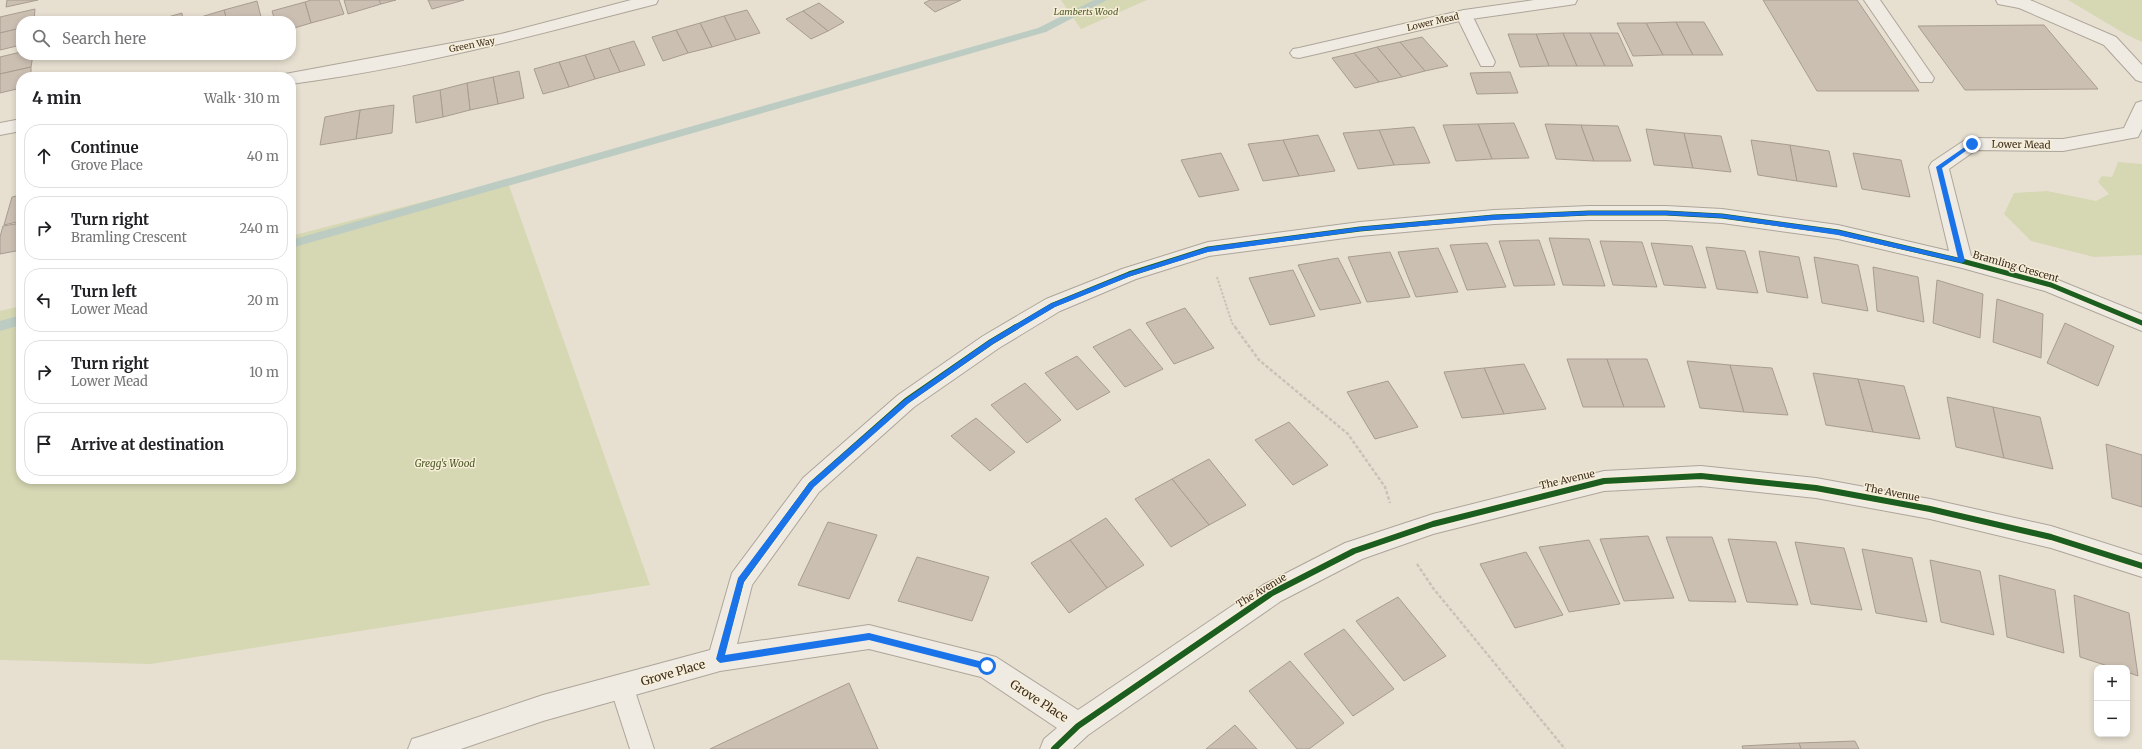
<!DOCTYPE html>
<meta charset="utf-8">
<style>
:root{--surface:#fff;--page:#f2f2f2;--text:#202124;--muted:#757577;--line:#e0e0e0}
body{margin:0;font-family:Merriweather,serif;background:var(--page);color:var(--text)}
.controls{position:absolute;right:12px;bottom:12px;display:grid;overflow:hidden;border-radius:8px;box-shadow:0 2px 6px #0003}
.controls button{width:36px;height:36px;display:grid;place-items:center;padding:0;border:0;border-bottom:1px solid var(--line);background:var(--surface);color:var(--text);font:20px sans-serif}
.stop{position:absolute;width:12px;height:12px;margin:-9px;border:3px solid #1a73e8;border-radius:50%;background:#fff}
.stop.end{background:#1a73e8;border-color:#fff;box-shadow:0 1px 4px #0008}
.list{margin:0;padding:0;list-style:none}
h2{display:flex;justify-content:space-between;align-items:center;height:52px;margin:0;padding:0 16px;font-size:17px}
h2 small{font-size:13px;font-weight:400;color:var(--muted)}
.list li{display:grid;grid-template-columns:26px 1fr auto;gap:12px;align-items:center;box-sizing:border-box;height:64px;margin:0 8px 8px;padding:0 8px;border:1px solid var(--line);border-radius:16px}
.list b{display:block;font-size:15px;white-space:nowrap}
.list p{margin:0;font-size:13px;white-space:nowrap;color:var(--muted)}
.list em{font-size:13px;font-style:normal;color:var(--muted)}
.icon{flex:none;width:22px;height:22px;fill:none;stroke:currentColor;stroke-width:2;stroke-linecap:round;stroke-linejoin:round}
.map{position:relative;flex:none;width:2142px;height:749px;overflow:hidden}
.search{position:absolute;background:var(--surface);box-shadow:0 2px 6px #0003;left:16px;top:16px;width:280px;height:44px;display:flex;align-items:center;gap:10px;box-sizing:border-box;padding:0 14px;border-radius:16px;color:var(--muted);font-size:15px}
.panel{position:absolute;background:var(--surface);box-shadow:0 2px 6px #0003;left:16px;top:72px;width:280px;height:412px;border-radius:16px}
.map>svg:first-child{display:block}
</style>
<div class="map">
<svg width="2142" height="749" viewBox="0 0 2142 749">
<rect width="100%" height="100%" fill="#e7e0d1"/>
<g fill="#d6d7b3">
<polygon points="1061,0 1147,0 1081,29"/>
<polygon points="2068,0 2142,0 2142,42 2127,35"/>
<polygon points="2118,162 2142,164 2142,255 2094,257 2031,241 2004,214 2014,193 2047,191 2096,201 2109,194 2098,182 2102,176 2112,177"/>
<polygon points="507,180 650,585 151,664 0,660 0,311 21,306 21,479 291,479 291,236"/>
</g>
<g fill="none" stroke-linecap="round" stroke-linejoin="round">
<g fill="#bcccc2" fill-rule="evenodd">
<polygon points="1094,0 1107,0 1046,32 291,248 291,240 1038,28"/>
<polygon points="21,315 21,325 0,331 0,321"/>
</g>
</g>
<g fill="#cbbfb2" stroke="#a89c90">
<polygon points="7,0 38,0 6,7"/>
<polygon points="311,0 339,0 344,14 311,23 305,2"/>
<polygon points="344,0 379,0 381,4 348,14"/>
<polygon points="379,0 396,0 381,4"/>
<polygon points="428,0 464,0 432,9"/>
<polygon points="930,0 961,0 935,12 924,3"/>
<polygon points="1763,0 1857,0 1919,91 1817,91"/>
<polygon points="257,1 262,21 227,21 224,10"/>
<polygon points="305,2 311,23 291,29 291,21 275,21 272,11"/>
<polygon points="819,3 844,22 828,31 803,11"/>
<polygon points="35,9 34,21 21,21 21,28 0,33 0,17"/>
<polygon points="224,10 227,21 191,21 191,20"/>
<polygon points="747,10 760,33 736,40 724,16"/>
<polygon points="803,11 828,31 811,39 786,19"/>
<polygon points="182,13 183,21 154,21"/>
<polygon points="724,16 736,40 712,47 700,23"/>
<polygon points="1676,22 1693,55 1663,55 1646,23"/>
<polygon points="1676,22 1704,22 1723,55 1693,55"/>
<polygon points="700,23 712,47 688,53 676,30"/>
<polygon points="1617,23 1646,23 1663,55 1633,56"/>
<polygon points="2044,25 2098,89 1965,90 1918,26"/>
<polygon points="21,28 21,45 0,50 0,33"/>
<polygon points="676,30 688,53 663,61 652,37"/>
<polygon points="1563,33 1577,66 1549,66 1536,34"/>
<polygon points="1563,33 1590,33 1605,66 1577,66"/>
<polygon points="1590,33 1618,33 1633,66 1605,66"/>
<polygon points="1508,34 1536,34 1549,66 1520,67"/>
<polygon points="1422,37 1448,66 1425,71 1400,42"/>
<polygon points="634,41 645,65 620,72 609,48"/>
<polygon points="1400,42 1425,71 1402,77 1377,47"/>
<polygon points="1377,47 1402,77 1379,82 1354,53"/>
<polygon points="609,48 620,72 595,79 585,55"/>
<polygon points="21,52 21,55 33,55 31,67 0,74 0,57"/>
<polygon points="1354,53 1379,82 1355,88 1332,58"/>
<polygon points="585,55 595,79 569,87 559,62"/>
<polygon points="559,62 569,87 543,94 534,69"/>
<polygon points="31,67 31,77 21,77 21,88 0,93 0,74"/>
<polygon points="519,71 524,98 498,104 493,77"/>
<polygon points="1510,72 1518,93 1477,94 1470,73"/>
<polygon points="493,77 498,104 470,110 467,83"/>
<polygon points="467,83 470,110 443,117 440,90"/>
<polygon points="440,90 443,117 416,123 413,96"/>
<polygon points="394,105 392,133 356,139 360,110"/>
<polygon points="360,110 356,139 320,145 325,117"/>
<polygon points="1514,123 1529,158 1492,159 1478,124"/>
<polygon points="1478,124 1492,159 1456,161 1443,125"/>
<polygon points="1545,124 1581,125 1594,161 1556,159"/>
<polygon points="1581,125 1618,126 1631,161 1594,161"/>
<polygon points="1414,127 1430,163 1394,165 1379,130"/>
<polygon points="1646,129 1684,133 1693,168 1654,165"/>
<polygon points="1379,130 1394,165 1358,169 1343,133"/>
<polygon points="1684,133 1721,136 1731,172 1693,168"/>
<polygon points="1318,135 1335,171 1299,176 1283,140"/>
<polygon points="1283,140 1299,176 1263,181 1248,144"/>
<polygon points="1751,140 1790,145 1797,181 1758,175"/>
<polygon points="1790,145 1829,151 1837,187 1797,181"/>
<polygon points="1221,153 1239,190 1199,197 1181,160"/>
<polygon points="1853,153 1901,160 1910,197 1862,189"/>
<polygon points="21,195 21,221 4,225 12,197"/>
<polygon points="21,223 21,250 0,254 0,237 3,226"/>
<polygon points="1549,238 1589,239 1605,286 1563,285"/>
<polygon points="1539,240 1555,285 1514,286 1499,241"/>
<polygon points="1600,241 1642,242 1657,287 1613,285"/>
<polygon points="1487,243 1506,287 1467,290 1450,245"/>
<polygon points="1651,243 1692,246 1706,288 1664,285"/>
<polygon points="1706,247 1745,251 1758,293 1717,289"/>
<polygon points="1438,248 1458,292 1416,297 1398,252"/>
<polygon points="1759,251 1799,257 1808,298 1767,292"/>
<polygon points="1390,252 1410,297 1367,302 1348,257"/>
<polygon points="1814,257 1858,265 1868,311 1822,303"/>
<polygon points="1338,258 1361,303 1320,310 1298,265"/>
<polygon points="1873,267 1918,277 1924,322 1877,311"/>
<polygon points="1293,270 1315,316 1270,325 1249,278"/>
<polygon points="1937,280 1983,294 1980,338 1933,323"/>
<polygon points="1997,299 2043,314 2041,358 1993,342"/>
<polygon points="1185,308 1214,348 1174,364 1146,323"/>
<polygon points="2065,323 2114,346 2098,386 2047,363"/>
<polygon points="1130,329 1163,369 1125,387 1093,347"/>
<polygon points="1077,356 1110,392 1077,410 1045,373"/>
<polygon points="1567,359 1607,359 1624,407 1583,407"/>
<polygon points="1607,359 1647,359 1665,407 1624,407"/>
<polygon points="1687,361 1730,365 1744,412 1700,408"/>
<polygon points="1524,364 1546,409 1504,414 1484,368"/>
<polygon points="1730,365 1772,368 1788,415 1744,412"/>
<polygon points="1484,368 1504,414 1462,418 1444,372"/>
<polygon points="1813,373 1858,379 1873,432 1826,425"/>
<polygon points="1858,379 1904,386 1920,439 1873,432"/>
<polygon points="1388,381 1418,427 1375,439 1347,392"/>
<polygon points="1025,383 1061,420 1027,443 991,405"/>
<polygon points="1947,397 1993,407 2004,458 1956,447"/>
<polygon points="1993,407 2040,417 2053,469 2004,458"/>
<polygon points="976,418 1015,452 990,471 951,436"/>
<polygon points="1289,422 1328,465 1293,485 1255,440"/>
<polygon points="2106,444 2142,455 2142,507 2112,498"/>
<polygon points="1209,459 1246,505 1209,525 1172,479"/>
<polygon points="1172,479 1209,525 1171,547 1135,499"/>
<polygon points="1106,518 1144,565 1107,588 1070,540"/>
<polygon points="828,522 877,535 849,599 798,585"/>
<polygon points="1648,536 1674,598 1624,601 1600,539"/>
<polygon points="1666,537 1712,537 1736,602 1689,601"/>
<polygon points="1728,539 1776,542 1798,605 1747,602"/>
<polygon points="1070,540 1107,588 1069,613 1031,563"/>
<polygon points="1589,540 1620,604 1569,612 1539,547"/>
<polygon points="1795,542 1844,548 1862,610 1811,604"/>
<polygon points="1862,549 1912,558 1927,622 1876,613"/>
<polygon points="1526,552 1563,615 1515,628 1480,564"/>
<polygon points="917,557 989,577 972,621 898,601"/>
<polygon points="1930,560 1980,571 1994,635 1941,622"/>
<polygon points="1999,575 2055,590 2064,653 2007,637"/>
<polygon points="2074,595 2129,613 2138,676 2127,672 2127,668 2114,668 2080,657"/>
<polygon points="1398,597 1446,656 1404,681 1356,621"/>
<polygon points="1344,629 1394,689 1353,716 1304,654"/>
<polygon points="1290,661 1344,723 1309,749 1297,749 1249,691"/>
<polygon points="849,683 878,749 710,749"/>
<polygon points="1235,725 1257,749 1206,749"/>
<polygon points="1855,741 1859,749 1801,749 1799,743"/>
<polygon points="1799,743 1801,749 1743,749 1742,746"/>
</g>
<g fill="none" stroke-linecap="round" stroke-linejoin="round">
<g stroke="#ada599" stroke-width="2">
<g id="service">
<polygon points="1864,0 1880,0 1934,78 1932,82 1920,82"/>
<polygon points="1464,10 1469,12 1472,15 1495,62 1493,66 1481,66 1479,62 1456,15 1459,12"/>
<polygon points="622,676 631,679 654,749 630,749 610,687 613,679"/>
</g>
</g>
<g stroke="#ada599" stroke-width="2">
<g id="minor">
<path d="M 631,0 L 658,0 L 656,4 C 536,35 415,68 291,84 L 291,77 L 283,77 L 285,74 L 501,34 Z"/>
<polygon points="1534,0 1577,0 1575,4 1569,5 1464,20 1299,58 1293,57 1290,53 1293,49 1299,48 1464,10"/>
<polygon points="1996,0 2030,0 2116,37 2142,65 2142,82 2136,80 2104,45 2019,8 1998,4"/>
<polygon points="2142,101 2142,129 2138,137 2063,151 1976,150 1949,169 1971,256 2058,280 2142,314 2142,331 2045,291 1962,268 1838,239 1722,223 1666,220 1589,220 1494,224 1360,236 1209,256 1136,279 1060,311 999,348 914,407 819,492 752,585 737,644 869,625 996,657 1078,710 1263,585 1345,543 1433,514 1604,471 1701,466 1816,478 1930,499 2051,526 2142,555 2142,577 2051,548 1930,519 1816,498 1701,486 1604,491 1433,534 1362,559 1281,601 1088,735 1073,749 1040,749 1044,739 1057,728 981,677 869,649 720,671 543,721 461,749 408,749 412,739 422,736 543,695 710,650 732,573 803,478 898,395 983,336 1046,299 1122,269 1208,242 1360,222 1494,210 1589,206 1666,206 1722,209 1838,225 1949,251 1929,167 1932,162 1965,140 1972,138 2063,139 2124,128 2136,103"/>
<polygon points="21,119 21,131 0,135 0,123"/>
</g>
</g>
<polyline stroke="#c8c2b9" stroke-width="2" stroke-dasharray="2.5 1.5" stroke-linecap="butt" points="1217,277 1232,323 1236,328"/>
<g stroke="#c8c2b9" stroke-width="2.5" stroke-dasharray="3.5 2" stroke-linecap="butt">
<polyline points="1235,327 1259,360 1348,434 1385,487 1390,503"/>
<polyline points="1417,564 1433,588 1565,749"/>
</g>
<use href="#service" fill="#efebe3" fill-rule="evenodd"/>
<use href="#minor" fill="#efebe3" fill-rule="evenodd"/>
<g stroke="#f7eed8" stroke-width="7">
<polyline id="cycleway-far1" points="1014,328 1053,305 1129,274 1208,249 1360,229 1494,217 1589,213 1666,213 1722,216 1838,232 1962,261 2051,285 2142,323"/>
</g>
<g stroke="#f7eed8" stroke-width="9">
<g id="cycleway">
<polyline points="720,659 741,581 811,485 906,401 991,342 1016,327"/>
<polyline points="1054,749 1078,726 1272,593 1354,551 1433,524 1604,481 1701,476 1816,488 1930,509 2051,537 2142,566"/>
</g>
</g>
<use href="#cycleway-far1" stroke="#1b5e20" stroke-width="5"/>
<use href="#cycleway" stroke="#1b5e20" stroke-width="6"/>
</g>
<polygon fill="#1a73e8" points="1972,142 1974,145 1942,168 1965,261 1962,263 1838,235 1722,218 1666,215 1589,215 1494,220 1360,231 1208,252 1131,276 1055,307 993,344 909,403 814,487 744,582 725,655 869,633 987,663 990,664 990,669 987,670 869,640 720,663 716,659 738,578 809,483 904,400 988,341 1050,304 1127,273 1208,247 1360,227 1494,215 1589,211 1666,211 1722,214 1838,230 1958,258 1936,167"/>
<g text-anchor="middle" stroke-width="3" stroke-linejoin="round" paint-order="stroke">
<g font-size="9" font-style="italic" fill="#4d5a26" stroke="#f7eed8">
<text x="1086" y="15">Lamberts Wood</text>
</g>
<g font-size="9" fill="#3d2e20" stroke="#f7eed8">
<text transform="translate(1433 22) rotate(-13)" y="3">Lower Mead</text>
<text transform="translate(472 45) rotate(-11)" y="3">Green Way</text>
</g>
<g font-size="10" fill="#3d2e20" stroke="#f7eed8">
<text transform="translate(2021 144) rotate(1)" y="4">Lower Mead</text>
<text transform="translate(2016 266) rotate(16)" y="4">Bramling Crescent</text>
<text transform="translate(1567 479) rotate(-13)" y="4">The Avenue</text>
<text transform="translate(1892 492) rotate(11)" y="4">The Avenue</text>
<text transform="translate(1261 590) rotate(-31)" y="4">The Avenue</text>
</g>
<g font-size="10" font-style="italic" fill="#4d5a26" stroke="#f7eed8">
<text x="445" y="467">Gregg's Wood</text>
</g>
<g font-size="12" fill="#3d2e20" stroke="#f7eed8">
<text transform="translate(673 673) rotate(-16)" y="4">Grove Place</text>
<text transform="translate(1039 701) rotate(33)" y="4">Grove Place</text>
</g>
</g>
</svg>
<div class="controls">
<button>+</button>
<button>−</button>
</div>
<div class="stop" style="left:987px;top:666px"></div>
<div class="stop end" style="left:1972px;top:144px"></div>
<div class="search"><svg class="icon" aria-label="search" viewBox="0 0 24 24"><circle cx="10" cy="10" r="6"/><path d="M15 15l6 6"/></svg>Search here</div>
<section class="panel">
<h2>4 min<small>Walk · 310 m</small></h2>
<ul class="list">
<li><svg class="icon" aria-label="ahead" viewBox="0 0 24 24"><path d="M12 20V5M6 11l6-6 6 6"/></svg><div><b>Continue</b><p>Grove Place</p></div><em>40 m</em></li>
<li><svg class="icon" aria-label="right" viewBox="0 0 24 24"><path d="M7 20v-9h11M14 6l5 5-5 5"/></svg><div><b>Turn right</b><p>Bramling Crescent</p></div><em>240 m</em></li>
<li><svg class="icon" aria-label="left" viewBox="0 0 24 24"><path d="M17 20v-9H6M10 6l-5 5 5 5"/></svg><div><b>Turn left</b><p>Lower Mead</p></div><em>20 m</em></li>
<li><svg class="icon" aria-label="right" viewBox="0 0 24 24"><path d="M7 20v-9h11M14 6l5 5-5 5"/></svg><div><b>Turn right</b><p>Lower Mead</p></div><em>10 m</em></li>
<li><svg class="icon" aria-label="arrive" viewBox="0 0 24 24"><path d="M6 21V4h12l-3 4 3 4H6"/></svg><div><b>Arrive at destination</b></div></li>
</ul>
</section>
</div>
